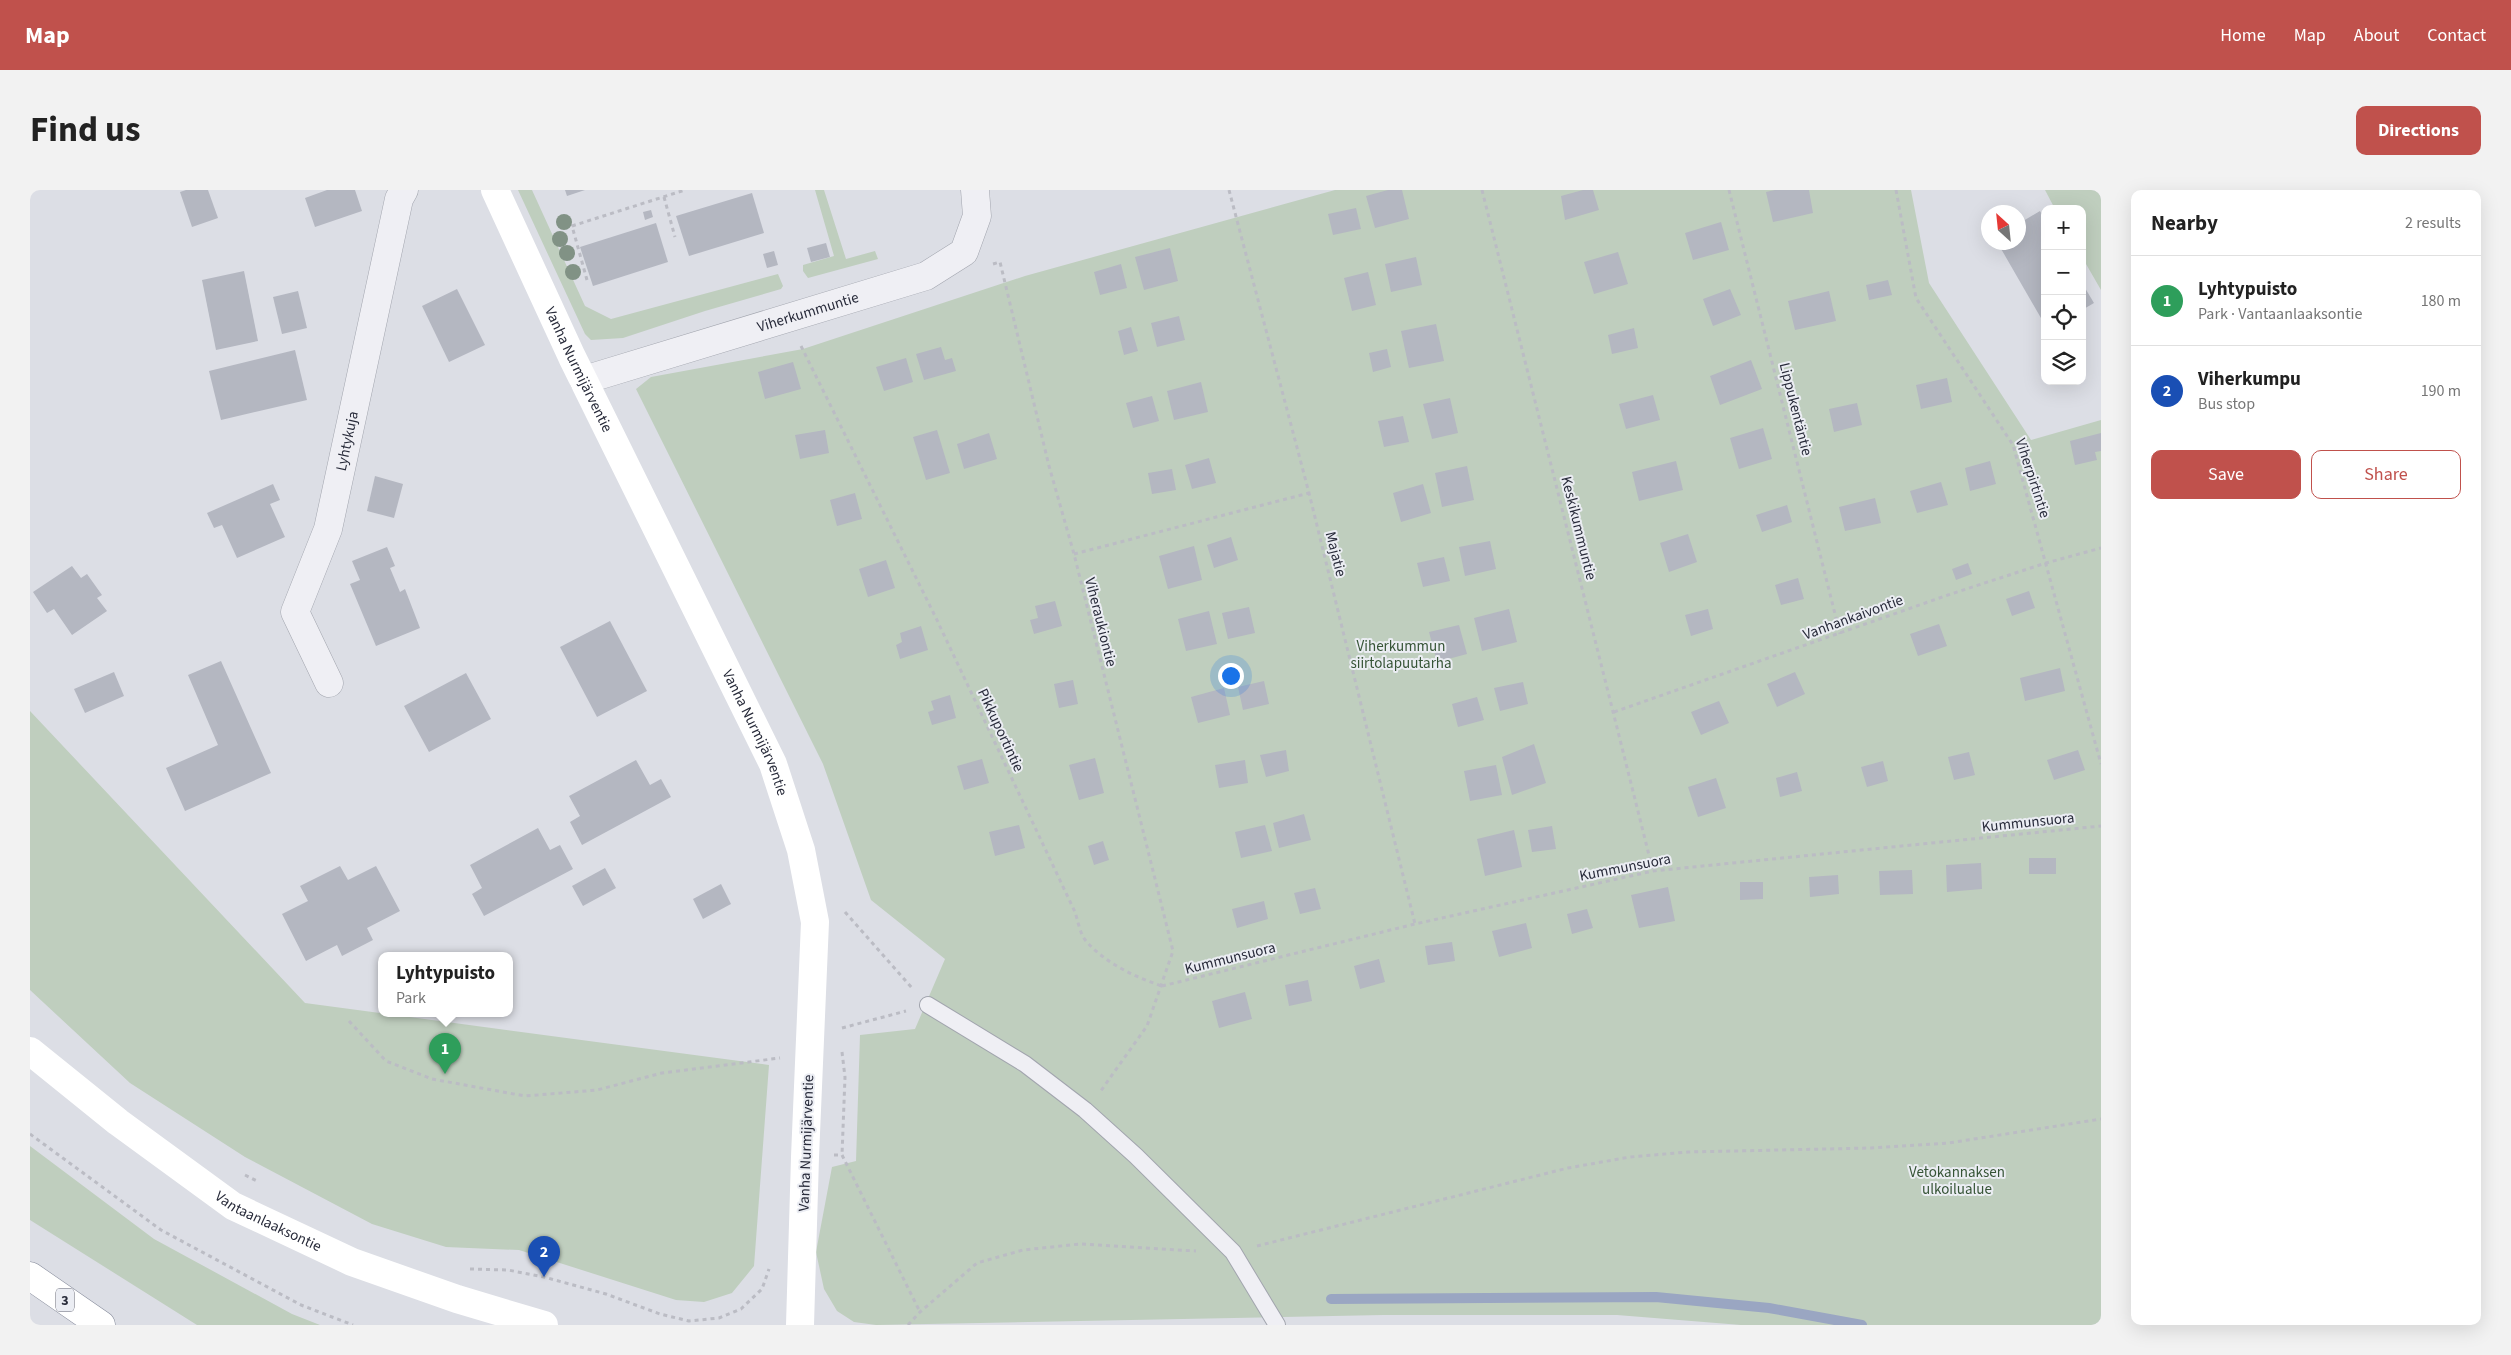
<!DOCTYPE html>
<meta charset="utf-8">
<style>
:root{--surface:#fff;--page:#f2f2f2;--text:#222;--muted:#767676;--line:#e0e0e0;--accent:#c0514c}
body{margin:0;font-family:"Source Sans 3",sans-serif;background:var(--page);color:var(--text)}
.controls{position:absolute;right:15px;top:15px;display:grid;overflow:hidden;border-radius:10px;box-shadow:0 5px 20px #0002}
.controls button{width:45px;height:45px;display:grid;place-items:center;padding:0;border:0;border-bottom:1px solid var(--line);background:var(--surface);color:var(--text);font:25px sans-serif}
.compass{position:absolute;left:1951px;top:15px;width:45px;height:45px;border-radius:50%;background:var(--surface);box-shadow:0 5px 20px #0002;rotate:333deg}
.you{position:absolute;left:1200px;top:485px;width:18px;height:18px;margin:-12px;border:4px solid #fff;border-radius:50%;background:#1a73e8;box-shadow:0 0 0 8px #1a73e833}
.badge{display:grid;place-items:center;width:32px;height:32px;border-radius:50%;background:var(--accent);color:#fff;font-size:16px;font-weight:700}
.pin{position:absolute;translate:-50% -41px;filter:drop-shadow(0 1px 2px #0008)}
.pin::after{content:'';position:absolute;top:26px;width:18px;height:15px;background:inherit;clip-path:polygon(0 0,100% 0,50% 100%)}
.popup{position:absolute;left:348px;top:762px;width:135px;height:65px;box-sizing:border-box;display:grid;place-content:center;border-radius:10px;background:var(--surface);filter:drop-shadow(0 1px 4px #0005);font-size:16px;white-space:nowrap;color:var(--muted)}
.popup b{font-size:19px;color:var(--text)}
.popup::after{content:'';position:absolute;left:50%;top:100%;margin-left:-10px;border:10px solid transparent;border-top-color:var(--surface)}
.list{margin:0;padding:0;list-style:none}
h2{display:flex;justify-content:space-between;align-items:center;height:65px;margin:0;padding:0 20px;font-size:21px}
h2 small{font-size:16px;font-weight:400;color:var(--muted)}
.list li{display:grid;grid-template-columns:32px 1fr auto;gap:15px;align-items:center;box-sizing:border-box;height:90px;padding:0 20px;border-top:1px solid var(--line)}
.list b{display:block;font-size:19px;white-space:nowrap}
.list p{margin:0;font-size:16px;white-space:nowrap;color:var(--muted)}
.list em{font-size:16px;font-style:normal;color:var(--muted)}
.actions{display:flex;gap:10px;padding:15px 20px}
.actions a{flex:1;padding:11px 0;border:1px solid var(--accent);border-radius:10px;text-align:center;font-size:18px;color:var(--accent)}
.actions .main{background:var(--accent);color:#fff}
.icon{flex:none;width:28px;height:28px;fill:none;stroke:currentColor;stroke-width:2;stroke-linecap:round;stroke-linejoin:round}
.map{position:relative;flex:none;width:2071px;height:1135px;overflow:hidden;border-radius:10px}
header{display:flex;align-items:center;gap:30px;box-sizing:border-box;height:70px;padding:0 25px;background:var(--accent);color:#fff}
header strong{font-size:24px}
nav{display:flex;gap:28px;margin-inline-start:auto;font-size:18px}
.intro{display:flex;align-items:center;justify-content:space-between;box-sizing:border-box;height:120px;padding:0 30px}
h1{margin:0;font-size:35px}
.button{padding:12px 22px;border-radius:10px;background:var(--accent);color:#fff;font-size:18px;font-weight:700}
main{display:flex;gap:30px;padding:0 30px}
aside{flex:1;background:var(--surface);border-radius:10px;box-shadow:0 5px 20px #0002}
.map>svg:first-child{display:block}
</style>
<header>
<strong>Map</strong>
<nav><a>Home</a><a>Map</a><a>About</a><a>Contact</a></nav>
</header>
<div class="intro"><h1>Find us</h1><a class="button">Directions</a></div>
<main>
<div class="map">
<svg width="2071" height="1135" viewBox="0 0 2071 1135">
<rect width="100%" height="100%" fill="#dcdee5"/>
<g fill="#bfcebe">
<polygon points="488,0 502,0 555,116 581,129 748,84 753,96 751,99 675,121 593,148 561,150 555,144"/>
<polygon points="785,0 794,0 816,69 845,61 848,69 778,88 773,81 773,75 804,66"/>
<polygon points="1305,0 1881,0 1899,93 2001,250 2071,230 2071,1135 1711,1135 1587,1125 1353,1125 846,1135 824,1132 807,1121 794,1099 786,1062 802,977 826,971 830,845 885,839 915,769 841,710 793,574 606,199 621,187 773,159 995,86"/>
<polygon points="2015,0 2071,0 2071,100 2052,67 2052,19 2025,19"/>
<polygon points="0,521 275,813 739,875 724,1076 702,1103 674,1112 646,1110 489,1060 416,1057 342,1034 215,967 100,893 0,800"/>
<polygon points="0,956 124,1049 262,1124 290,1135 167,1135 0,1030"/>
</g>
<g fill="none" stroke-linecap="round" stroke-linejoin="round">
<polyline stroke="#9aa6c2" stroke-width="10" points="1301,1109 1626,1107 1739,1118 1832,1135"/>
</g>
<g fill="#b4b7c1">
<polygon points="156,0 178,0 188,28 162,37 150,2"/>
<polygon points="297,0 325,0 332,21 285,37 275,8"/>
<polygon points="535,0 555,0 537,6"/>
<polygon points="1358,0 1372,0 1379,29 1345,38 1336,6"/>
<polygon points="1553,0 1563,0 1569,20 1535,30 1531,6"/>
<polygon points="1745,0 1779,0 1783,23 1743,32 1736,2"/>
<polygon points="722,3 734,43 659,66 646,26"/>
<polygon points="1326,18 1331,39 1303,45 1298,24"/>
<polygon points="621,20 623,27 615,30 613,22"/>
<polygon points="2010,21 2015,29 2015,135 1970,57 1978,52 1988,52 1988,34"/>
<polygon points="1691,32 1699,60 1663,70 1655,43"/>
<polygon points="626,33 638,72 563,96 550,57"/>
<polygon points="796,53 800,67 781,72 777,58"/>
<polygon points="1140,58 1148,91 1114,100 1105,67"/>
<polygon points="744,61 748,75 737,78 733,64"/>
<polygon points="1588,62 1598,94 1564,104 1554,72"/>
<polygon points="1386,67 1392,95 1361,102 1355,74"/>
<polygon points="1091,74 1097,98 1070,105 1064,82"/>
<polygon points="214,81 228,151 186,160 172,90"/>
<polygon points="1338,82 1346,115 1322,121 1314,88"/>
<polygon points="1858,90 1862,105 1839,110 1836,95"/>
<polygon points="2052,93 2064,113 2052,120"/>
<polygon points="427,99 455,155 419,172 392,116"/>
<polygon points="1700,99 1711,125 1683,136 1673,109"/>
<polygon points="268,101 277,138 252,144 243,107"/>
<polygon points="1799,101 1806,131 1765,140 1758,111"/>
<polygon points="1149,126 1155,150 1127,157 1121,133"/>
<polygon points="1406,134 1414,171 1379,178 1371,141"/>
<polygon points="1101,137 1108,161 1094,165 1088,141"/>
<polygon points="1604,138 1608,158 1582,164 1578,145"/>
<polygon points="911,157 915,170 922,168 926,181 894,190 886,164"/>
<polygon points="1357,159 1361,177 1343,182 1339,163"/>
<polygon points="265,160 277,210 191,230 179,181"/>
<polygon points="876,168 883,192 854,201 846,177"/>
<polygon points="1721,170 1732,199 1690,215 1680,186"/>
<polygon points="763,172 771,199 735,209 728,182"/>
<polygon points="1917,188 1922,212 1891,219 1886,195"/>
<polygon points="1171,192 1178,222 1144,230 1137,201"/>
<polygon points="1623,205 1630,230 1596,239 1589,214"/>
<polygon points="1122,206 1129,231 1103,238 1096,213"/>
<polygon points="1420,208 1428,243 1402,249 1393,214"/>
<polygon points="1827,213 1832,235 1804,242 1799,219"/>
<polygon points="1373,226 1379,252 1354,257 1348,231"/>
<polygon points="1733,238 1742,269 1709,279 1700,248"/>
<polygon points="795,240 799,263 770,269 765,245"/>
<polygon points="907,240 920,283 896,290 883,247"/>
<polygon points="959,243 967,269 934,279 927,254"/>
<polygon points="2071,243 2071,261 2065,262 2067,270 2045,275 2040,251"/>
<polygon points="1179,268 1186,293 1162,299 1155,275"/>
<polygon points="1646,271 1653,300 1609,311 1602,282"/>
<polygon points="1960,271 1966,294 1940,301 1935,278"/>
<polygon points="1437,276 1444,310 1412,317 1405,283"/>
<polygon points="1142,279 1146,300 1122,304 1118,283"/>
<polygon points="345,286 373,294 364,328 337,321"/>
<polygon points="1911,292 1918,315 1887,323 1880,301"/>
<polygon points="243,294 250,310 240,314 255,347 207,368 192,335 184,338 177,323"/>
<polygon points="1393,294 1401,323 1371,332 1363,303"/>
<polygon points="825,303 832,329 807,336 800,310"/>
<polygon points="1845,308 1851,333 1815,341 1809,317"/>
<polygon points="1757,315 1762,332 1732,342 1726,325"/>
<polygon points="1658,344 1667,372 1639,382 1630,353"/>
<polygon points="1201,347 1208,370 1184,378 1177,355"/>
<polygon points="1460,351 1466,379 1435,386 1429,357"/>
<polygon points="1164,356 1172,390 1138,399 1129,366"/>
<polygon points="357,357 365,376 360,378 370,402 375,399 390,438 346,456 320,394 330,390 322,371"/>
<polygon points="1414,367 1420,391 1393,397 1387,373"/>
<polygon points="856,370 865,398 838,407 829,379"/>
<polygon points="1938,373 1942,384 1926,390 1922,379"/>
<polygon points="42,376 51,388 57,384 72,405 67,408 77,421 42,445 24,419 17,423 3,402"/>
<polygon points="1768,388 1774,409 1751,415 1745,395"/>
<polygon points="1999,401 2005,418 1982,426 1976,409"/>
<polygon points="1025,411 1032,436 1004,444 1000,430 1008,428 1005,416"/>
<polygon points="1219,417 1225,443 1198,449 1192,423"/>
<polygon points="1479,419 1487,452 1452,461 1444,428"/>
<polygon points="1678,419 1683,439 1661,446 1655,425"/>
<polygon points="1179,421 1187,454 1156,461 1148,429"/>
<polygon points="580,431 617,501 567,527 530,457"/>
<polygon points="1909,434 1917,456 1888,466 1880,444"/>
<polygon points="1429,435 1437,464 1407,472 1399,442"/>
<polygon points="891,436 898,460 870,469 866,455 872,452 870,443"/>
<polygon points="191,471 241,583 155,621 136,578 188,555 158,485"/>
<polygon points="2030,478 2035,501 1995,511 1990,488"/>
<polygon points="84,482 94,506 55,523 44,499"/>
<polygon points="1765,482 1775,504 1747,517 1737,494"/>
<polygon points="436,483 461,529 399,562 374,516"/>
<polygon points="1043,490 1048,514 1029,518 1024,494"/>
<polygon points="1234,491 1239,514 1213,520 1208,497"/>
<polygon points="1493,492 1498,514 1470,521 1464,498"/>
<polygon points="1194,498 1200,525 1168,533 1161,507"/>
<polygon points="920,505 926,528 902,535 898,522 904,520 901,511"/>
<polygon points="1447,507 1454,530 1428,537 1422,514"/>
<polygon points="1689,511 1699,533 1671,545 1661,522"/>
<polygon points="1504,554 1516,593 1482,605 1472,567"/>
<polygon points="1256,560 1259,581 1236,587 1230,565"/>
<polygon points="2048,560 2055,580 2024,590 2017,570"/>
<polygon points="1939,562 1945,585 1924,590 1918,567"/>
<polygon points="1065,568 1074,603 1049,610 1039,575"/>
<polygon points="952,569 959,593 934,600 927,576"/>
<polygon points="606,570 620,595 631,589 641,607 552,655 540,632 550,626 539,606"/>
<polygon points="1215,570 1218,593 1189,598 1185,575"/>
<polygon points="1853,571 1858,591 1837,597 1831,577"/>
<polygon points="1466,575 1472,605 1440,611 1434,581"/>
<polygon points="1767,582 1772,601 1750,607 1746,588"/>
<polygon points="1686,588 1696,618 1668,627 1658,597"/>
<polygon points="1274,624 1281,650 1249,658 1243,633"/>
<polygon points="989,635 995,658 965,666 959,642"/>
<polygon points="1235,635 1242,661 1211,668 1205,642"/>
<polygon points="1522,636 1526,659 1502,662 1498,640"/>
<polygon points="508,638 520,660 530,655 543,679 454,726 442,704 452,698 440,675"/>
<polygon points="1484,640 1492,677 1455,686 1447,649"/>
<polygon points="1073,651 1079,670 1064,675 1058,656"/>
<rect x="1999" y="668" width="27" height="16"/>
<polygon points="1951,673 1952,699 1917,702 1916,675"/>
<polygon points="310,676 318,690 346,676 370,721 337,738 343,750 312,766 307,755 276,771 252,724 278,711 270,696"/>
<polygon points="575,678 586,698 553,716 542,696"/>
<polygon points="1882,680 1883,704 1850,705 1849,681"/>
<polygon points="1808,685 1809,704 1780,707 1779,687"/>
<polygon points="1710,692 1733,692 1733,709 1710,710"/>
<polygon points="691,694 701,714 673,729 663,709"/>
<polygon points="1638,697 1645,731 1609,738 1601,705"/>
<polygon points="1285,698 1291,719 1270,724 1264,703"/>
<polygon points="1234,711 1238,729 1207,738 1202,719"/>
<polygon points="1557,719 1563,738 1542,744 1537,724"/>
<polygon points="1496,733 1502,758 1469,767 1462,741"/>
<polygon points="1422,752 1425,771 1398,775 1395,756"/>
<polygon points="1349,769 1355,792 1330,799 1324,776"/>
<polygon points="1278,790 1282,811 1259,816 1255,795"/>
<polygon points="1215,802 1222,829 1189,838 1182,811"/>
</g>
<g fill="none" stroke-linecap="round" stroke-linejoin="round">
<g stroke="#a2a5ae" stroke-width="18">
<polyline id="lane" points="898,815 995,874 1055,920 1106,966 1203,1062 1247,1135"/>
</g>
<g stroke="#a2a5ae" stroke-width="29">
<g id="street">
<path id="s1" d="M 554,190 L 896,86 L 934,62 L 947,26 L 945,0"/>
<path id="s2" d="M 299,493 L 265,422 L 298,339 L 369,9 L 374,0"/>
</g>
</g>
<g stroke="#858a9a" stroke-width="29">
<polyline id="highway" points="0,1086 71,1135"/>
</g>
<g stroke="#bbbcc4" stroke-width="3" stroke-dasharray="4 4" stroke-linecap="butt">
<polyline points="1199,0 1279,303 1385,734"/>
<polyline points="1452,0 1623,681"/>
<polyline points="1699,0 1810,444"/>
<polyline points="1866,0 1886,108 1983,255 2071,574"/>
<polyline points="634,7 645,47"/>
<polyline points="963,74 970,72 1019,276 1044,364 1143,761 1117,836 1070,902"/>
<polyline points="557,90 542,36 655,0"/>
<path d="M 771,156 L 906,428 L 1045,722 C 1048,731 1050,744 1056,751 C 1075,773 1105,787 1132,796"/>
<polyline points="1044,364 1279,303"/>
<polyline points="1584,522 1918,405 2016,373 2071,358"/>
<polyline points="815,722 882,798"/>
<polyline points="1132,796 1385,734 1623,681 2071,636"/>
<polyline points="319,831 356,871 402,889 495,906 567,900 632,883 750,868"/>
<polyline points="812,838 876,821"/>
<polyline points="812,862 815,887 812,965"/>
<polyline points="0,944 131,1040 271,1115 323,1135"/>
<polyline points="804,965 812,965 890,1122"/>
<polyline points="215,985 227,991"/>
<polyline points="1227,1056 1538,978 1600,967 1658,962 1841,958 1919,953 2071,929"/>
<polyline points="440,1079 478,1080 514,1087 576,1104 630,1124 659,1131 689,1128 711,1119 732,1099 739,1079"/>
<polyline points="878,1135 890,1122 947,1073 993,1060 1050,1054 1166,1061"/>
</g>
<use href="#lane" stroke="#efeff4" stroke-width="16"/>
<use href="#street" stroke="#efeff4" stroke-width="28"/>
<g stroke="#fff" stroke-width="28">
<path id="s3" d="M 465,0 L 542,167 L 743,574 L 771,660 L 785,732 L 775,967 L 770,1135"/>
<path id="s4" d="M 0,861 L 88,932 L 203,1016 L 322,1072 L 427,1109 L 514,1135"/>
</g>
<use href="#highway" stroke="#fff" stroke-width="28"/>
</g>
<g fill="#819285">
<circle cx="534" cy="32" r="8"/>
<circle cx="530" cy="49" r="8"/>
<circle cx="537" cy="63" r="8"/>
<circle cx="543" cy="82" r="8"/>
</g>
<g text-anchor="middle" stroke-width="4" stroke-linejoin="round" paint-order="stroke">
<rect fill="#ebedf3" stroke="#626572" stroke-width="1" x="26" y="1098.5" width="18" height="23" rx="4"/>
<g font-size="14" font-weight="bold" fill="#282b3a">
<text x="35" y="1115">3</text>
</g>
<g font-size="15" fill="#282b3a" stroke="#ebedf3">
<text dy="5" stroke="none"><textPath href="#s1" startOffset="234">Viherkummuntie</textPath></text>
<text dy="5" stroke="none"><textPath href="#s3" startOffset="198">Vanha Nurmijärventie</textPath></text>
<text transform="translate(1766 219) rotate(76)" y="5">Lippukentäntie</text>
<text dy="5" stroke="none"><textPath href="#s2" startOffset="258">Lyhtykuja</textPath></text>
<text transform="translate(2003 288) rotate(72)" y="5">Viherpirtintie</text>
<text transform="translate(1549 338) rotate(76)" y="5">Keskikummuntie</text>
<text transform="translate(1306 364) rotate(76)" y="5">Majatie</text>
<text transform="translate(1823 427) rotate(-20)" y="5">Vanhankaivontie</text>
<text transform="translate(1071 432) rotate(76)" y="5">Viheraukiontie</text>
<text transform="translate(971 540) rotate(65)" y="5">Pikkuportintie</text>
<text dy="5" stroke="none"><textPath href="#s3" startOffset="602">Vanha Nurmijärventie</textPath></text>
<text transform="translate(1998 632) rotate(-6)" y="5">Kummunsuora</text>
<text transform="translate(1595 677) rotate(-11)" y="5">Kummunsuora</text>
<text transform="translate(1200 768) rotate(-14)" y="5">Kummunsuora</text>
<text transform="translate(776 953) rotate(-88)" y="5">Vanha Nurmijärventie</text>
<text dy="5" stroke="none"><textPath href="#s4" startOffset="294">Vantaanlaaksontie</textPath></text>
</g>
<g font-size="15" fill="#365436" stroke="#ebedf3">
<text x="1371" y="461">Viherkummun<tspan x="1371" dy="17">siirtolapuutarha</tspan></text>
<text x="1927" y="987">Vetokannaksen<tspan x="1927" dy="17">ulkoilualue</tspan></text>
</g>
</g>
</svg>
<div class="controls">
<button>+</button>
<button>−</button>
<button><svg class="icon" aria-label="locate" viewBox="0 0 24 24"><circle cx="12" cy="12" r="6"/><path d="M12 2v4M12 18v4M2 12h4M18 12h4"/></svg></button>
<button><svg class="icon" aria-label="layers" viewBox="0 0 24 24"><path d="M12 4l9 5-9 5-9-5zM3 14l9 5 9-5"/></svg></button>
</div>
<svg class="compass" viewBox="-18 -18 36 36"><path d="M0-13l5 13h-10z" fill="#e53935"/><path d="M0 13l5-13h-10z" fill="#767676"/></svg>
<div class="you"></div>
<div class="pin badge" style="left:415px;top:884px;background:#2e9e5b">1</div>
<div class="popup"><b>Lyhtypuisto</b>Park</div>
<div class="pin badge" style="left:514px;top:1087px;background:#1a4fb4">2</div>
</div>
<aside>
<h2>Nearby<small>2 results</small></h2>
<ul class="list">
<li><span class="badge" style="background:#2e9e5b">1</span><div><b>Lyhtypuisto</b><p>Park · Vantaanlaaksontie</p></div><em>180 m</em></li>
<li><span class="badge" style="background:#1a4fb4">2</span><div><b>Viherkumpu</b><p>Bus stop</p></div><em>190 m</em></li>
</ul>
<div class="actions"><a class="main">Save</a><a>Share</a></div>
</aside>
</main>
